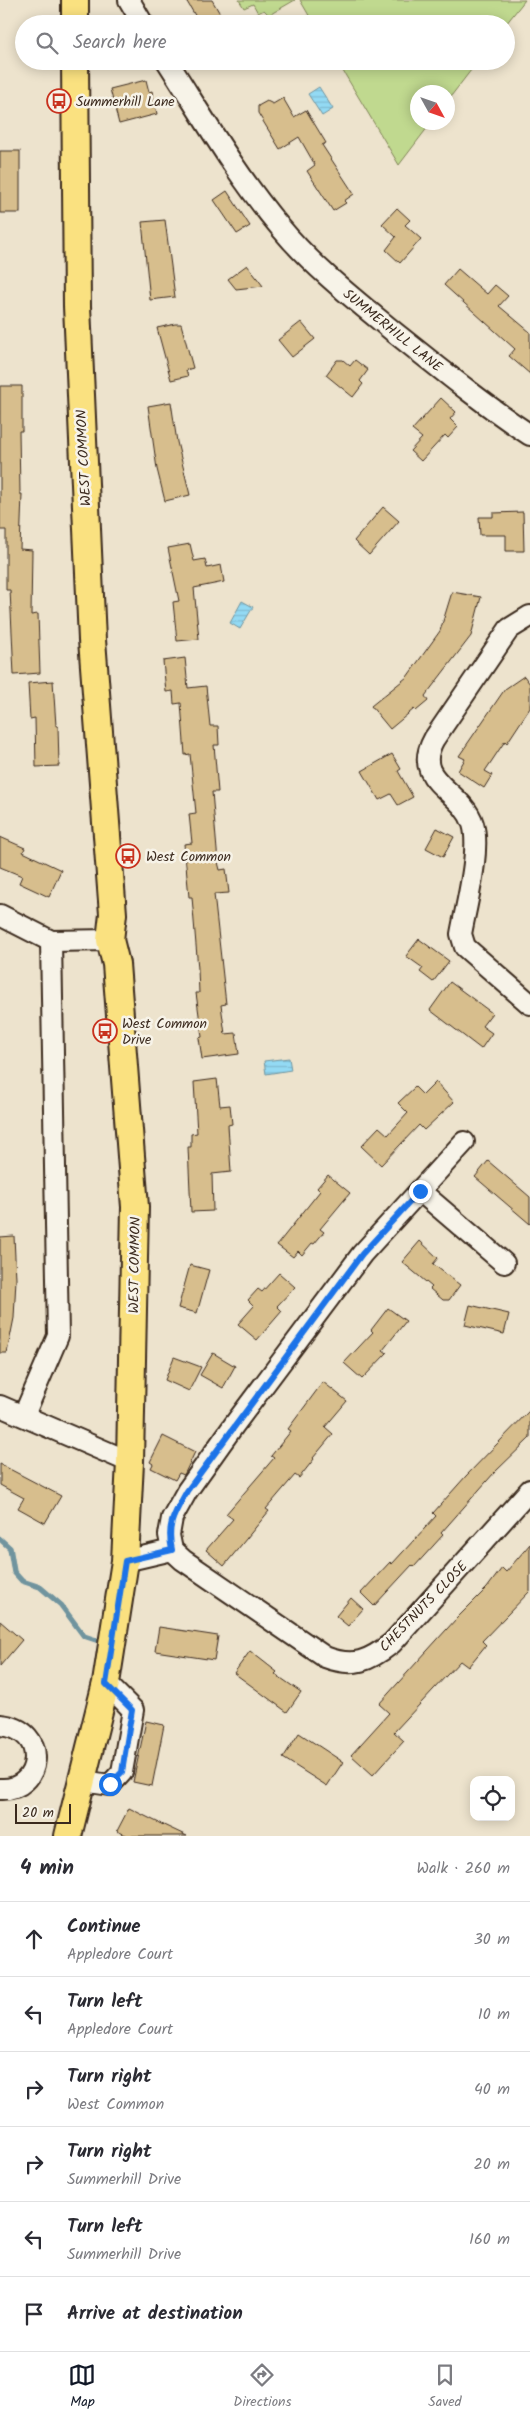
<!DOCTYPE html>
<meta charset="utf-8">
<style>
:root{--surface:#fff;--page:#f7f7f7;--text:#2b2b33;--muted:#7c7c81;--line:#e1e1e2;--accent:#111827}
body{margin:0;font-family:Kalam,sans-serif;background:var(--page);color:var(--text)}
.controls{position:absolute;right:15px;bottom:15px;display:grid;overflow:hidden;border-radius:10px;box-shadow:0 2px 12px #0003}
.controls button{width:45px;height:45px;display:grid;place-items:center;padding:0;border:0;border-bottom:1px solid var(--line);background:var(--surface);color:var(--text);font:25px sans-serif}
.compass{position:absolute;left:410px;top:85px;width:45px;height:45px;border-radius:50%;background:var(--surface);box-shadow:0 2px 12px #0003;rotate:130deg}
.scale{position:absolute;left:15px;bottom:12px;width:56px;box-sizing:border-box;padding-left:5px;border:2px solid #3b2a1e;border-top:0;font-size:14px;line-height:18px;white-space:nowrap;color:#3b2a1e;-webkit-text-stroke:4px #f7f3e8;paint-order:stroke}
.stop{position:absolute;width:15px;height:15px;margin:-11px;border:4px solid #1a73e8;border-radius:50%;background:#fff}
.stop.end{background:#1a73e8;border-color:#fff;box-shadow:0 1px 5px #0008}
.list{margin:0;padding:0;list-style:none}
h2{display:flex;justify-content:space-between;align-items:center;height:65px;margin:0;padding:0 20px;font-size:21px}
h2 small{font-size:16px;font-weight:400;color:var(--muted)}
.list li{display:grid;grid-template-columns:32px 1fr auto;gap:15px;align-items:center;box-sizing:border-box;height:75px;padding:0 20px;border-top:1px solid var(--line)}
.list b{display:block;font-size:19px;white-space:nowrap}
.list p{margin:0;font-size:16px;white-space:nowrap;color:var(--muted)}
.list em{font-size:16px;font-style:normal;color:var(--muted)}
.icon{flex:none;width:28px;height:28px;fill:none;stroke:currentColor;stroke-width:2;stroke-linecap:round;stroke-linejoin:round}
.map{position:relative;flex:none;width:530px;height:1836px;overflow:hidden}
.search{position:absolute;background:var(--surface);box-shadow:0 2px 12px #0003;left:15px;right:15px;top:15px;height:55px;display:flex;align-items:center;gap:12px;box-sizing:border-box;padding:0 18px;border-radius:28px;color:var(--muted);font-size:19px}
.sheet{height:515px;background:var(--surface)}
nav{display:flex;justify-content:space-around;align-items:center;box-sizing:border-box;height:70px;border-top:1px solid var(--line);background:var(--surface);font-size:14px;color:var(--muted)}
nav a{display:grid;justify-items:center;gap:2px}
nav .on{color:var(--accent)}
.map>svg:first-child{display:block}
</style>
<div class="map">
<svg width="530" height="1836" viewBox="0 0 530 1836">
<defs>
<pattern id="water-rules" width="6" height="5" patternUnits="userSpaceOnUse" patternTransform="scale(1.25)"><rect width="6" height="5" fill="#93daf4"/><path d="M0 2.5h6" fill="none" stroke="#80bbd1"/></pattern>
</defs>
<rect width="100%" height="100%" fill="#ede3cd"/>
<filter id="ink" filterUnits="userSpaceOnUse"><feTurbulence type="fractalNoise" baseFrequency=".02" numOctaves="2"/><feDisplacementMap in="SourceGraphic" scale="10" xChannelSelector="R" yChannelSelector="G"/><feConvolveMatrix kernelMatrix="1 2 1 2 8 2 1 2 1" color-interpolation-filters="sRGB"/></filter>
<g filter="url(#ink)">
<g fill="#c0d98f" stroke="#7e8256">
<polygon points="239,0 295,0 269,15 264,10 258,13 253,4 244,8"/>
<polygon points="300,0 525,0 506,24 314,24"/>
<polygon points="337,61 478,61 448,100 448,92 418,92 418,122 431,123 399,165"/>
</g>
<g fill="url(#water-rules)" stroke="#70949e">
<polygon points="319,87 333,109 322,116 308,94"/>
<polygon points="242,601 253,607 240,629 230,623"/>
<polygon points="289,1058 291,1070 266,1074 264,1061"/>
</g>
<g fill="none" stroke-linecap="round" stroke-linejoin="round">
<polyline stroke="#70949e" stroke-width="5.5" points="0,1539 10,1548 14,1572 22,1581 40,1587 61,1605 84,1636 96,1640"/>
</g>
<g fill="#d7be8d" stroke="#3b2a1e">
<polygon points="186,0 212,0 226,24 200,24"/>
<polygon points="146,80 149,92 152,91 157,114 119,124 110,89"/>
<polygon points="283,98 294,117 306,110 326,143 322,145 354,194 344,201 346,203 333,211 307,171 315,165 299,137 280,149 258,113 258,106 267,101 273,104"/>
<rect x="0" y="151" width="20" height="62"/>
<polygon points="227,191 250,226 237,234 214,200"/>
<polygon points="397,208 410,220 405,225 421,239 400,263 386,250 396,237 382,224"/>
<polygon points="165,220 175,297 150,300 142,222"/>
<polygon points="247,265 263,286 236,289 228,279"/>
<polygon points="458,269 487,294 495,285 508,296 499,306 530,332 530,374 509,356 515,349 444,285"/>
<polygon points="301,322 315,339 292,357 278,340"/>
<polygon points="175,324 181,324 193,368 186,370 188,376 171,380 157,328"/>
<polygon points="337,360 343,360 350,366 355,360 368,370 360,381 363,384 353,397 326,375"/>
<polygon points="0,386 22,386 22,431 19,431 20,494 22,494 20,549 32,550 31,615 38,614 40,673 14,675 10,590 6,590 6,530 0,530"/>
<polygon points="441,398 456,412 450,419 458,427 448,438 445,435 421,461 410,451 422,438 412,430"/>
<polygon points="171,402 177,442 190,495 165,501 157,469 148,406"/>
<polygon points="383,507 399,521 369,555 354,541"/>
<polygon points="523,512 524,551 506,551 506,535 480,535 479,517 493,517 493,513"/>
<polygon points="190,544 194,561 205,559 207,568 221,565 224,582 194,588 199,639 177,641 173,602 179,601 168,548"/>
<polygon points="452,592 481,597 471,636 425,696 428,701 416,711 414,709 390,729 371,706 407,677 440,631"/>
<polygon points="185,658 188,688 206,686 210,726 218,726 219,745 214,745 218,792 212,792 218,862 220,870 226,869 229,893 214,894 226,1004 221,1005 225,1034 236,1033 239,1054 202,1059 199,1038 202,1037 196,993 199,993 198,969 192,897 189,897 184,844 192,843 189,814 196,813 190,754 185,755 181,703 174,704 173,691 166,692 163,661"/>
<polygon points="524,676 530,684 530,708 507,743 505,741 485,771 492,775 484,788 458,771 465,759 459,756 505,689"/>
<polygon points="53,681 56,726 58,726 59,766 36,767 35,718 30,719 28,683"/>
<polygon points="392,754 401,769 398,771 413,797 398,805 391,794 379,800 362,771"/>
<polygon points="437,828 454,837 443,857 426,848"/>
<polygon points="0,837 25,848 23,852 61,870 49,897 19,883 22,876 0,867"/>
<polygon points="419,939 449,961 433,982 420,972 423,968 406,956"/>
<polygon points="450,982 492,1013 482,1026 492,1033 481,1049 430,1010"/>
<polygon points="217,1079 220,1106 230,1105 232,1124 228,1125 231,1172 212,1174 213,1211 191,1212 188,1147 191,1147 191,1134 197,1133 194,1082"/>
<polygon points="436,1082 454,1102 424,1130 419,1125 381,1165 361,1146 379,1127 388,1135 408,1113 398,1103 415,1087 423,1095"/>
<polygon points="488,1161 530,1197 530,1224 475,1177"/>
<polygon points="328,1175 350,1193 320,1229 324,1232 314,1244 312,1243 302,1255 298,1251 293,1257 277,1245 320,1191 317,1188"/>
<polygon points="14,1236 16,1279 14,1318 7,1353 0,1353 0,1237"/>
<polygon points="420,1241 438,1258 433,1264 460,1285 449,1300 443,1300 430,1289 432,1287 402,1262"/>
<polygon points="190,1265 209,1270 197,1313 178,1308"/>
<polygon points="279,1273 295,1287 277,1306 282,1311 257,1340 238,1324 254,1306 248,1300 258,1289 262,1292"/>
<polygon points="470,1305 509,1314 504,1334 465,1325"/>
<polygon points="388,1308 406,1321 383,1350 387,1353 362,1379 344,1363 373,1332 371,1330"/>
<polygon points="213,1353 235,1366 223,1388 200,1375"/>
<polygon points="174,1357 201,1367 189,1391 165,1380"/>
<polygon points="323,1382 347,1401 325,1427 333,1434 313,1458 314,1459 299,1478 295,1475 266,1509 269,1511 224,1566 206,1550 233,1519 226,1514 274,1458 271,1456 291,1431 288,1429"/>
<polygon points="530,1410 530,1438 494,1473 441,1533 443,1535 414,1567 412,1565 374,1606 361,1593 390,1562 392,1564 436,1516 433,1513 466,1476"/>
<polygon points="163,1436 195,1452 184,1475 179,1473 175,1480 151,1468 153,1464 150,1462"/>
<polygon points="0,1464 61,1496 45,1523 18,1508 24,1498 0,1485"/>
<polygon points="530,1544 530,1591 482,1641 486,1645 468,1667 460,1661 394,1732 404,1741 373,1775 351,1755 389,1713 379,1704 456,1619 487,1588 502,1568 506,1572"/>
<polygon points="351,1598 363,1609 348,1626 336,1616"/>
<polygon points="0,1621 22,1640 0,1666"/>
<polygon points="159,1627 218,1636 214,1660 155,1651"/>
<polygon points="250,1651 277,1672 275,1674 301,1692 287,1712 234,1673"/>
<polygon points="146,1721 164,1725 152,1786 133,1782"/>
<polygon points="299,1733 343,1762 327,1786 283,1758"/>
<polygon points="129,1808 155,1821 187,1836 128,1836 117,1831"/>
</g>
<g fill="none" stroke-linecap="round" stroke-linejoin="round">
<g stroke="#3b2a1e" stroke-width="24">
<g id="minor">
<polyline points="129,0 143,24"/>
<path d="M 167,61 C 203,117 237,176 280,227 C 313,267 354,299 394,332 C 438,367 483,404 530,435"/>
<path d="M 530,616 L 509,629 L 434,739 C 410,782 462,789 473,824 C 481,850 466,906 461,934 L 465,947 L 530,1004"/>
<polyline points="0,915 51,941 110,940"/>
<polyline points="420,1191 504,1263"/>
<polyline points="0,1406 130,1462"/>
<polyline points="24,1415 58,1336 51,941"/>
<path d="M 172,1550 L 183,1560 L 325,1657 C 354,1668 369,1661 392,1643 L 530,1490"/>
<polyline points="125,1561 172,1550 169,1535 172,1518 187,1491 234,1425 362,1254 464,1142"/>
<path d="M 0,1725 C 51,1729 42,1792 0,1789"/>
<polyline points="83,1781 110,1785 122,1772 133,1710 106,1683"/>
</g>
</g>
<g stroke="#3b2a1e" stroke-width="30">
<g id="major">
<polyline points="75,0 75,24"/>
<polyline points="68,1836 106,1683 125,1561 130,1462 135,1207 116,964 110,940 113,914 92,640 77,306 75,61"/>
</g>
</g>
<use href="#minor" stroke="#f7f3e8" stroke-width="20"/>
<use href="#major" stroke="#fae180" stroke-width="26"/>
</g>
</g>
<g fill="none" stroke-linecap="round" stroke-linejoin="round" filter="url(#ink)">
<path stroke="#1a73e8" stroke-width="6" d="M 110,1784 L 122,1772 L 132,1710 L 106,1684 L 125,1561 L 172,1550 C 166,1524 175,1513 187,1491 L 362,1254 L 420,1191"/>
</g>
<defs>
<g id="bus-ring" transform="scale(1.25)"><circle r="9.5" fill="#f7f3e8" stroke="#c8321e" stroke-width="1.5"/><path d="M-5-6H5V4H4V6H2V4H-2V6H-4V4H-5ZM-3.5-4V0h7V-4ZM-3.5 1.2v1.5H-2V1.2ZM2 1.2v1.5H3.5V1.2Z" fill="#c8321e"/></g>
</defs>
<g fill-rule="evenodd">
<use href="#bus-ring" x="59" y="101"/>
<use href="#bus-ring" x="128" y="856"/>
<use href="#bus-ring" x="105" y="1031"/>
</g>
<g text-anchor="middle" stroke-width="5" stroke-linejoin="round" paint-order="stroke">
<g font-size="14" fill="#3b2a1e" stroke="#f7f3e8" text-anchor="start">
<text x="76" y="106">Summerhill Lane</text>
<text x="146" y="861">West Common</text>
<text x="122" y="1028">West Common<tspan x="122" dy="16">Drive</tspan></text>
</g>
<g font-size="14" fill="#3b2a1e" stroke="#f7f3e8">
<text transform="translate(393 330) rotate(39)" y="5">SUMMERHILL LANE</text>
<text transform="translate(83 458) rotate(-93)" y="5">WEST COMMON</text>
<text transform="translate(134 1265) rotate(-89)" y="5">WEST COMMON</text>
<text transform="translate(423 1606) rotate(-46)" y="5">CHESTNUTS CLOSE</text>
</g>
</g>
</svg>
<div class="controls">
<button><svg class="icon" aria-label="locate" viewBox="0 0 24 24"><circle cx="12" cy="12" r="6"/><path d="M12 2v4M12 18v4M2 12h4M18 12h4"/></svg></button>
</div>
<svg class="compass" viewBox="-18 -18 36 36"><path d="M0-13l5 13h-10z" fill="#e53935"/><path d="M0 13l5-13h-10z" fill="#7c7c81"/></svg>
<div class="scale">20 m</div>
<div class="stop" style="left:110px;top:1784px"></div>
<div class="stop end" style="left:420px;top:1191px"></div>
<div class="search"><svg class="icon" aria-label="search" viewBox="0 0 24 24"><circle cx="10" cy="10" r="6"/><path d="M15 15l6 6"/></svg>Search here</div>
</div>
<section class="sheet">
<h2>4 min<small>Walk · 260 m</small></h2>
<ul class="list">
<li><svg class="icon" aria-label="ahead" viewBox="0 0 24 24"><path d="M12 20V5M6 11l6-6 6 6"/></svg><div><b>Continue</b><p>Appledore Court</p></div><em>30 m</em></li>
<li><svg class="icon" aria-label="left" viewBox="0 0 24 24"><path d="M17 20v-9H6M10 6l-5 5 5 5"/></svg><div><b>Turn left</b><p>Appledore Court</p></div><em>10 m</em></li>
<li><svg class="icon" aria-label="right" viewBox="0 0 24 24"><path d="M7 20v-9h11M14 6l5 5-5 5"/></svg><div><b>Turn right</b><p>West Common</p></div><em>40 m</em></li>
<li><svg class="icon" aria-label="right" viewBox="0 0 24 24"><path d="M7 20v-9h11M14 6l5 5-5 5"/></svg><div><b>Turn right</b><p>Summerhill Drive</p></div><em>20 m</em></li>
<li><svg class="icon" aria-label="left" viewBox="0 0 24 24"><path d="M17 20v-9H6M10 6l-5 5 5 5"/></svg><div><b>Turn left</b><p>Summerhill Drive</p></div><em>160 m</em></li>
<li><svg class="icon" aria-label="arrive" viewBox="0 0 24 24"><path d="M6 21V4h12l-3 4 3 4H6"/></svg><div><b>Arrive at destination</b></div></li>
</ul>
</section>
<nav>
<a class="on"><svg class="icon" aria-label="map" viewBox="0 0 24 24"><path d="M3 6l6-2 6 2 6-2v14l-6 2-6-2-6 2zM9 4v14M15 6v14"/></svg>Map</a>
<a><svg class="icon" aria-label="directions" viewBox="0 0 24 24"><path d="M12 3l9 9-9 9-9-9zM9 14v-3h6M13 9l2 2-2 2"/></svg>Directions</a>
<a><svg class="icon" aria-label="saved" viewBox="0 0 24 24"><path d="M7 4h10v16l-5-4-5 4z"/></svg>Saved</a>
</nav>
